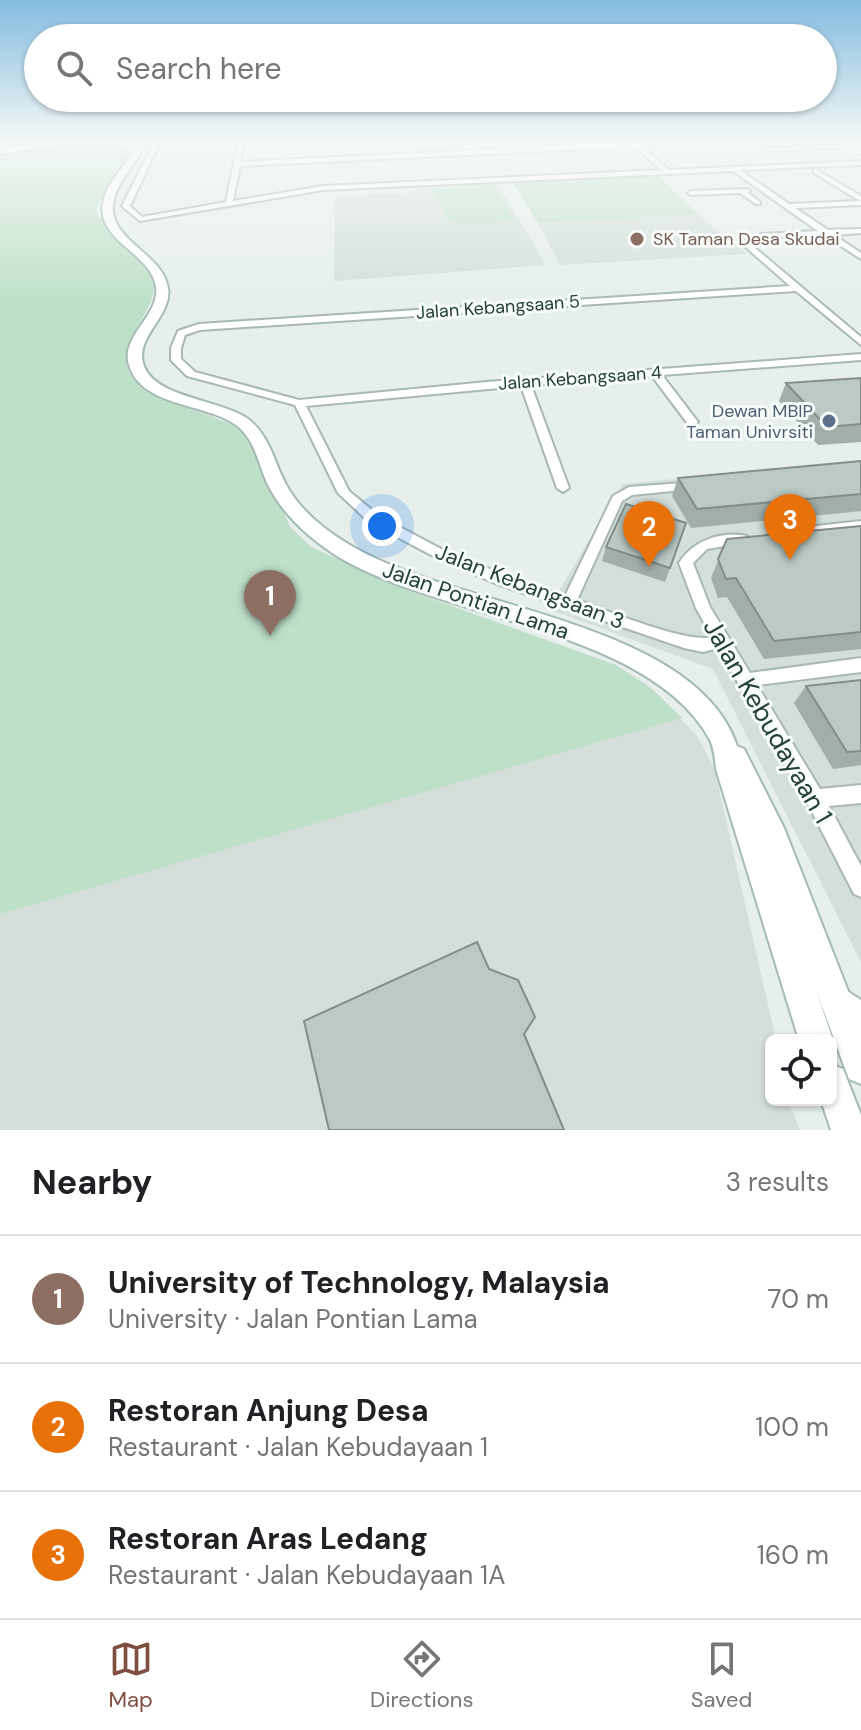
<!DOCTYPE html>
<meta charset="utf-8">
<style>
:root{--surface:#fff;--page:#f6f6f6;--text:#202124;--muted:#757577;--line:#e0e0e0;--accent:#7f4e3f}
body{margin:0;font-family:"DM Sans",sans-serif;background:var(--page);color:var(--text)}
.controls{position:absolute;right:24px;bottom:24px;display:grid;overflow:hidden;border-radius:12px;box-shadow:0 2px 6px #0004}
.controls button{width:72px;height:72px;display:grid;place-items:center;padding:0;border:0;border-bottom:2px solid var(--line);background:var(--surface);color:var(--text);font:40px sans-serif}
.you{position:absolute;left:382px;top:526px;width:28px;height:28px;margin:-20px;border:6px solid #fff;border-radius:50%;background:#1a73e8;box-shadow:0 0 0 12px #1a73e833}
.badge{display:grid;place-items:center;width:52px;height:52px;border-radius:50%;background:var(--accent);color:#fff;font-size:26px;font-weight:700}
.pin{position:absolute;translate:-50% -66px;filter:drop-shadow(0 2px 4px #0008)}
.pin::after{content:'';position:absolute;top:42px;width:28px;height:24px;background:inherit;clip-path:polygon(0 0,100% 0,50% 100%)}
.list{margin:0;padding:0;list-style:none}
h2{display:flex;justify-content:space-between;align-items:center;height:104px;margin:0;padding:0 32px;font-size:34px}
h2 small{font-size:26px;font-weight:400;color:var(--muted)}
.list li{display:grid;grid-template-columns:52px 1fr auto;gap:24px;align-items:center;box-sizing:border-box;height:128px;padding:0 32px;border-top:2px solid var(--line)}
.list b{display:block;font-size:30px;white-space:nowrap}
.list p{margin:0;font-size:26px;white-space:nowrap;color:var(--muted)}
.list em{font-size:26px;font-style:normal;color:var(--muted)}
.icon{flex:none;width:44px;height:44px;fill:none;stroke:currentColor;stroke-width:2;stroke-linecap:round;stroke-linejoin:round}
.map{position:relative;flex:none;width:861px;height:1130px;overflow:hidden}
.search{position:absolute;background:var(--surface);box-shadow:0 2px 6px #0004;left:24px;right:24px;top:24px;height:88px;display:flex;align-items:center;gap:20px;box-sizing:border-box;padding:0 28px;border-radius:44px;color:var(--muted);font-size:30px}
.sheet{height:488px;background:var(--surface)}
nav{display:flex;justify-content:space-around;align-items:center;box-sizing:border-box;height:112px;border-top:2px solid var(--line);background:var(--surface);font-size:22px;color:var(--muted)}
nav a{display:grid;justify-items:center;gap:4px}
nav .on{color:var(--accent)}
.map>svg:first-child{display:block}
</style>
<div class="map">
<svg width="861" height="1130" viewBox="0 0 861 1130">
<rect width="100%" height="100%" fill="#e6efeb"/>
<g fill="#d4dfda">
<polygon points="107,143 123,146 129,156 97,204 97,217 155,286 126,357 128,373 136,383 153,394 212,415 271,480 290,527 311,547 404,589 616,665 651,688 697,736 714,767 776,1040 771,1040 771,1100 788,1100 800,1130 0,1130 0,152"/>
<polygon points="496,181 546,265 334,281 335,196 407,193 442,184"/>
<polygon points="698,215 747,254 560,265 538,223"/>
<polygon points="861,461 861,962 713,669 548,609 623,484"/>
</g>
<g fill="#bfe0c8">
<path d="M 94,143 L 116,144 L 129,152 C 124,174 100,190 96,213 L 151,272 C 164,302 128,328 126,358 C 123,399 218,414 247,431 L 290,527 L 311,547 L 404,589 L 616,665 L 651,688 L 682,718 L 0,914 L 0,152 Z"/>
<polygon points="658,176 698,215 538,223 512,182"/>
<polygon points="494,184 515,221 465,224 448,220 432,189"/>
</g>
<g fill="none" stroke-linecap="round" stroke-linejoin="round">
<g stroke="#a8b8b2" stroke-width="4">
<g id="street">
<polygon points="0,142 21,142 0,146"/>
<path d="M 154,142 L 160,142 L 130,206 L 142,217 L 226,202 L 238,142 L 244,142 L 240,162 L 629,142 L 638,144 L 669,170 L 861,161 L 861,165 L 740,170 L 789,204 L 860,201 L 813,172 L 815,169 L 861,196 L 861,205 L 795,208 L 828,230 L 861,229 L 861,233 L 834,235 L 861,253 L 861,259 L 824,235 L 762,238 L 749,243 L 861,337 L 861,345 L 796,291 L 200,330 L 185,335 L 181,348 L 181,359 L 195,372 L 299,400 L 487,382 L 861,354 L 861,360 L 662,375 L 698,422 L 692,425 L 688,424 L 652,376 L 531,385 L 569,488 L 563,492 L 557,488 L 521,386 L 306,406 L 349,491 L 379,516 L 445,551 L 507,576 L 565,596 L 613,496 L 629,487 L 696,482 L 698,485 L 696,488 L 692,489 L 632,495 L 622,501 L 577,600 C 606,610 687,644 712,637 L 696,608 L 679,563 C 693,540 721,531 747,536 L 749,539 L 747,542 L 707,549 L 693,563 L 710,607 L 750,673 L 861,658 L 861,672 L 757,685 L 820,789 L 861,785 L 861,803 L 829,806 L 861,866 L 861,897 L 854,894 L 808,804 L 718,648 L 703,652 L 684,648 L 497,584 L 435,557 L 369,522 L 338,493 L 295,405 L 187,376 L 171,360 L 171,348 L 178,331 L 199,324 L 790,286 L 740,242 L 761,234 L 818,231 L 733,171 L 323,190 L 140,221 L 122,206 ZM 634,147 L 662,170 L 323,186 L 233,201 L 240,166 Z"/>
<polygon points="648,142 667,142 650,145"/>
<polygon points="861,143 861,147 769,151 766,149"/>
<polygon points="747,189 750,191 748,193 760,202 760,204 756,204 740,193 691,195 688,193 691,191"/>
<polygon points="861,521 861,531 807,537 800,532 807,527"/>
<path d="M 842,988 L 861,1000 L 861,1025 C 849,1020 836,1011 831,999 L 834,991 Z"/>
</g>
</g>
<g stroke="#a4bbb3" stroke-width="4">
<g id="secondary">
<polygon points="51,142 79,142 0,154 0,148"/>
<path d="M 117,142 L 137,145 L 141,152 C 133,167 118,182 114,199 C 104,240 162,251 168,288 C 173,316 133,337 144,366 C 155,397 219,400 245,417 C 270,433 274,464 288,488 C 302,512 326,531 350,545 C 453,608 695,620 737,746 L 744,749 L 784,828 L 861,1024 L 861,1084 L 849,1079 L 816,990 L 833,1040 L 831,1044 L 831,1040 L 799,1040 L 716,769 C 715,760 714,748 710,740 C 650,629 440,619 337,556 C 309,538 282,514 267,483 C 258,463 255,439 236,425 C 206,403 141,407 129,365 C 120,336 160,316 156,287 C 151,251 92,241 104,198 C 109,181 124,167 133,152 Z"/>
<polygon points="831,1064 843,1069 861,1115 861,1130 831,1130 821,1100 831,1100"/>
</g>
</g>
<use href="#street" fill="#fff" fill-rule="evenodd"/>
<use href="#secondary" fill="#fff" fill-rule="evenodd"/>
</g>
<g fill="#a1aea9">
<polygon points="861,378 861,442 818,445 779,401 786,383"/>
<polygon points="861,461 861,511 691,528 672,496 678,478"/>
<polygon points="686,523 665,582 602,561 606,547"/>
<polygon points="861,526 861,649 764,659 727,597 718,598 711,578 727,539"/>
<polygon points="861,680 861,765 833,769 794,703 806,686"/>
</g>
<g fill="#bbcac4" stroke="#838d89" stroke-width="2">
<polygon points="861,378 861,424 827,427 786,383"/>
<polygon points="861,461 861,494 697,509 678,478"/>
<polygon points="626,504 686,523 670,568 606,547"/>
<polygon points="861,526 861,632 774,641 736,578 726,579 718,559 727,539"/>
<polygon points="861,680 861,751 847,752 806,686"/>
<polygon points="477,942 489,969 518,980 535,1017 524,1034 564,1130 329,1130 304,1021"/>
</g>
<linearGradient id="sky" x2="0" y2="1"><stop stop-color="#84bce0"/><stop offset="0.47" stop-color="#f4f8f6"/><stop offset="1" stop-color="#f4f8f6" stop-opacity="0"/></linearGradient>
<rect width="861" height="301" fill="url(#sky)"/>
<circle fill="#8d6e63" stroke="#f7fbf9" stroke-width="3" cx="637" cy="239" r="8"/>
<circle fill="#5c6f8a" stroke="#f7fbf9" stroke-width="3" cx="829" cy="421" r="8"/>
<g text-anchor="middle" stroke-width="6" stroke-linejoin="round" paint-order="stroke">
<g font-size="18" fill="#785e54" stroke="#f7fbf9" text-anchor="start">
<text x="653" y="245">SK Taman Desa Skudai</text>
</g>
<g font-size="18" fill="#24423a" stroke="#f7fbf9">
<text transform="translate(498 307) rotate(-4)" y="6">Jalan Kebangsaan 5</text>
<text transform="translate(580 378) rotate(-4)" y="6">Jalan Kebangsaan 4</text>
</g>
<g font-size="18" fill="#4e5e75" stroke="#f7fbf9" text-anchor="end">
<text x="813" y="417">Dewan MBIP<tspan x="813" dy="21">Taman Univrsiti</tspan></text>
</g>
<g font-size="22" fill="#24423a" stroke="#f7fbf9">
<text transform="translate(530 586) rotate(21)" y="8">Jalan Kebangsaan 3</text>
<text transform="translate(476 600) rotate(19)" y="8">Jalan Pontian Lama</text>
</g>
<g font-size="26" fill="#24423a" stroke="#f7fbf9">
<text transform="translate(768 721) rotate(60)" y="9">Jalan Kebudayaan 1</text>
</g>
</g>
</svg>
<div class="controls">
<button><svg class="icon" aria-label="locate" viewBox="0 0 24 24"><circle cx="12" cy="12" r="6"/><path d="M12 2v4M12 18v4M2 12h4M18 12h4"/></svg></button>
</div>
<div class="you"></div>
<div class="pin badge" style="left:270px;top:636px;background:#8d6e63">1</div>
<div class="pin badge" style="left:649px;top:567px;background:#e8710a">2</div>
<div class="pin badge" style="left:790px;top:560px;background:#e8710a">3</div>
<div class="search"><svg class="icon" aria-label="search" viewBox="0 0 24 24"><circle cx="10" cy="10" r="6"/><path d="M15 15l6 6"/></svg>Search here</div>
</div>
<section class="sheet">
<h2>Nearby<small>3 results</small></h2>
<ul class="list">
<li><span class="badge" style="background:#8d6e63">1</span><div><b>University of Technology, Malaysia</b><p>University · Jalan Pontian Lama</p></div><em>70 m</em></li>
<li><span class="badge" style="background:#e8710a">2</span><div><b>Restoran Anjung Desa</b><p>Restaurant · Jalan Kebudayaan 1</p></div><em>100 m</em></li>
<li><span class="badge" style="background:#e8710a">3</span><div><b>Restoran Aras Ledang</b><p>Restaurant · Jalan Kebudayaan 1A</p></div><em>160 m</em></li>
</ul>
</section>
<nav>
<a class="on"><svg class="icon" aria-label="map" viewBox="0 0 24 24"><path d="M3 6l6-2 6 2 6-2v14l-6 2-6-2-6 2zM9 4v14M15 6v14"/></svg>Map</a>
<a><svg class="icon" aria-label="directions" viewBox="0 0 24 24"><path d="M12 3l9 9-9 9-9-9zM9 14v-3h6M13 9l2 2-2 2"/></svg>Directions</a>
<a><svg class="icon" aria-label="saved" viewBox="0 0 24 24"><path d="M7 4h10v16l-5-4-5 4z"/></svg>Saved</a>
</nav>
